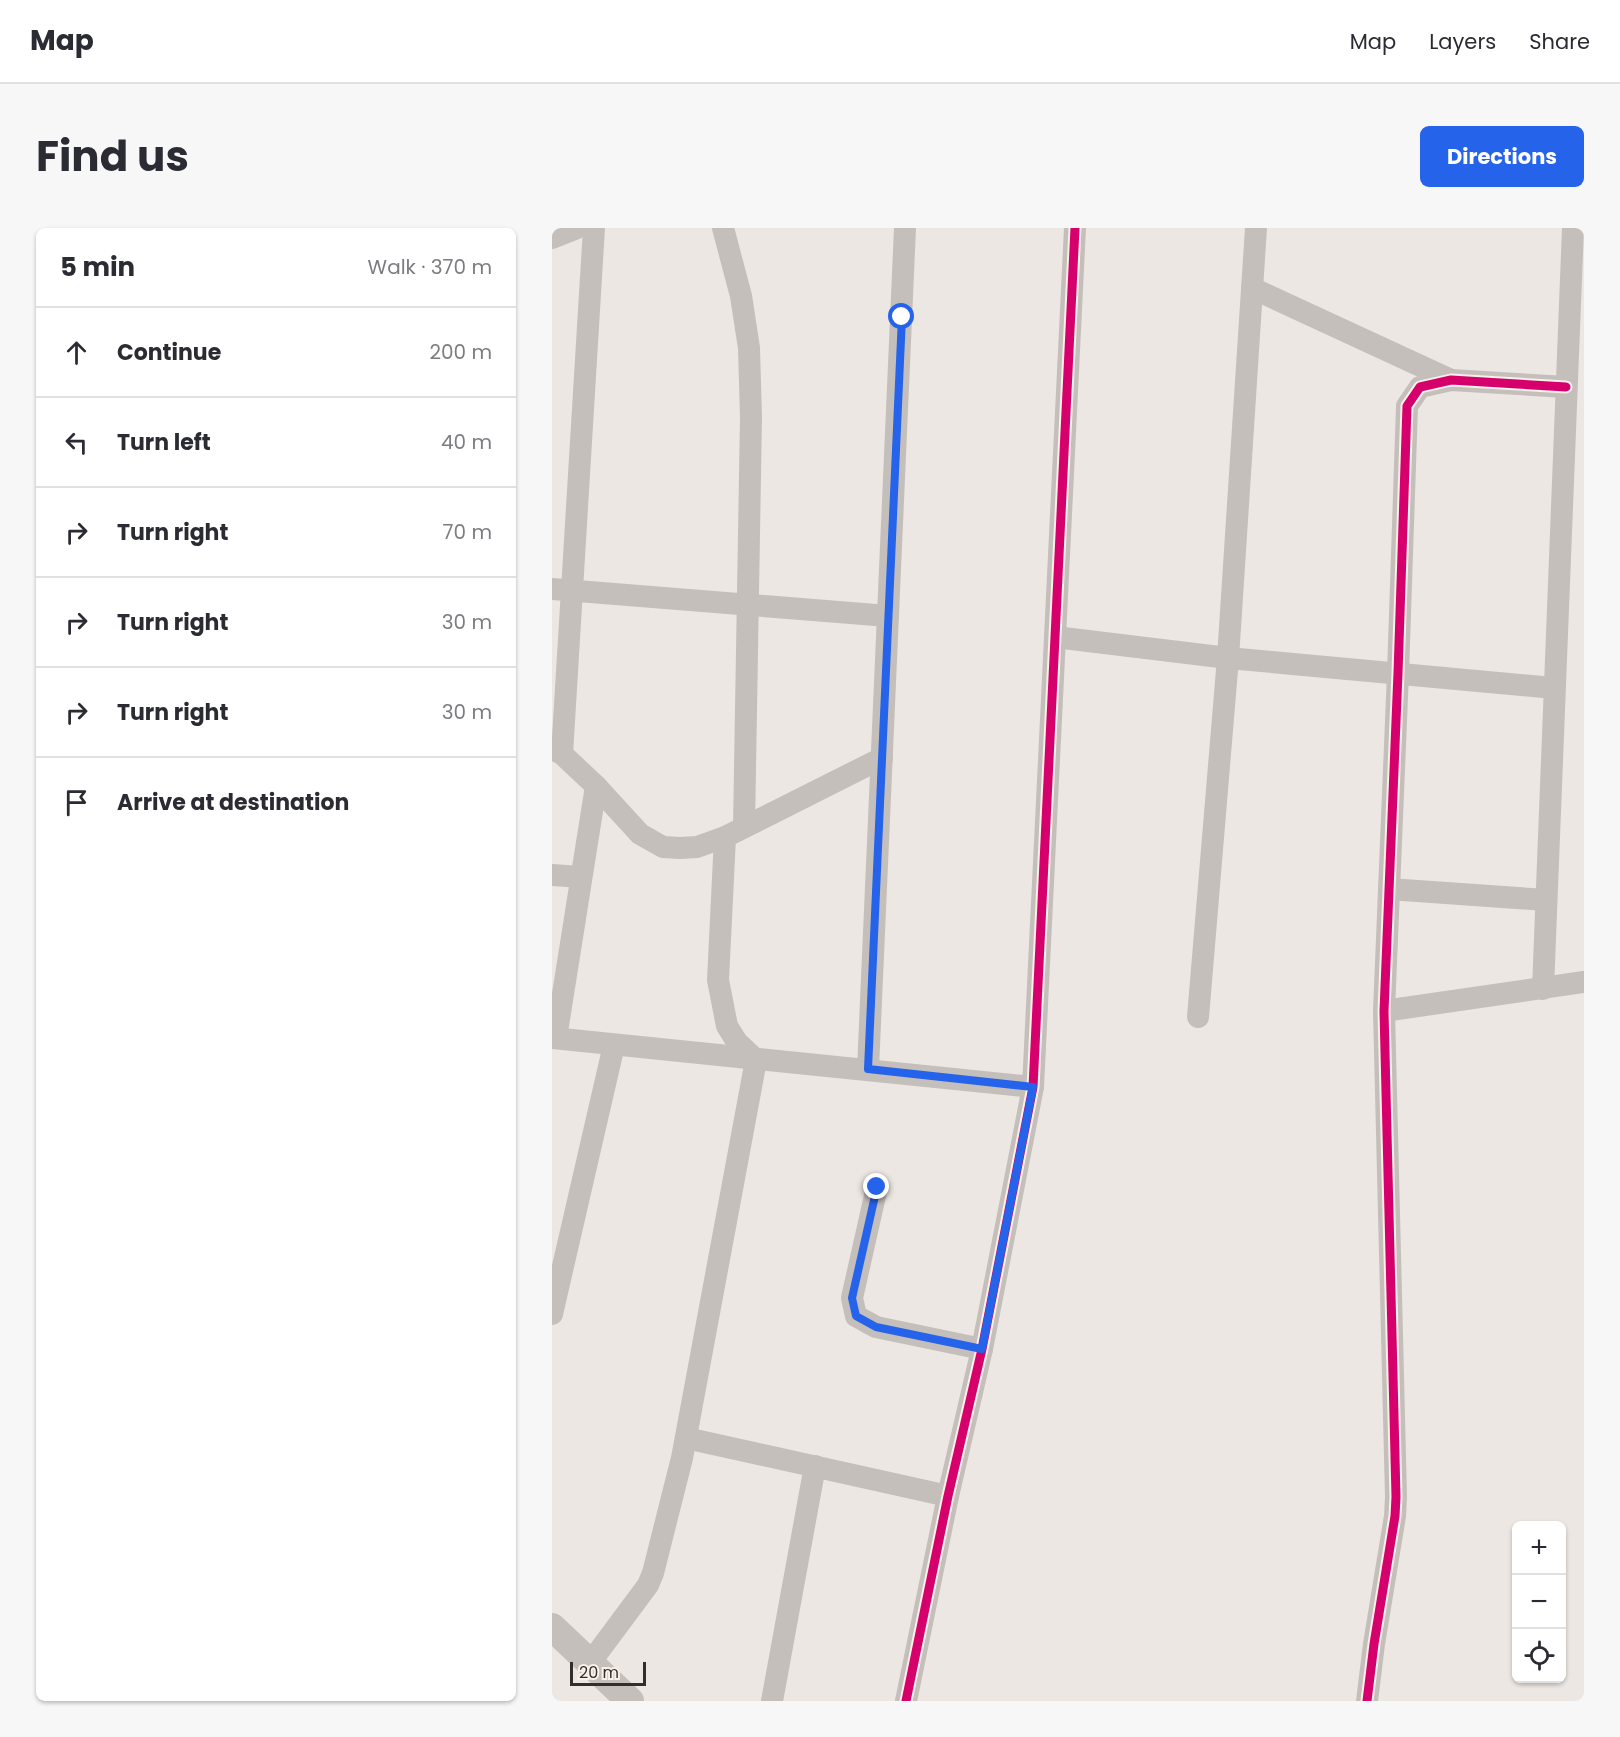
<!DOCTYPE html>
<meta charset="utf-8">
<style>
:root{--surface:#fff;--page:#f7f7f7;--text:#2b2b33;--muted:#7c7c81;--line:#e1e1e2;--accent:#2563eb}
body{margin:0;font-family:Poppins,sans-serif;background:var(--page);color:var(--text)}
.controls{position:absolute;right:18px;bottom:18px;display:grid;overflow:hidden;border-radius:9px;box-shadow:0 2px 4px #0004}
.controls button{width:54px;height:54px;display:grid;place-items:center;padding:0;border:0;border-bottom:2px solid var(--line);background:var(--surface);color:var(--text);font:30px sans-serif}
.scale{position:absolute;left:18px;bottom:15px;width:76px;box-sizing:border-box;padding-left:6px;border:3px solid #352d29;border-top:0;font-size:16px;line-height:21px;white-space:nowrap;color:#352d29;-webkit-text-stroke:4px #f8f1ea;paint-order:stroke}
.stop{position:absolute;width:18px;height:18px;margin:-14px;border:4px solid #2563eb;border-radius:50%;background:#fff}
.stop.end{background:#2563eb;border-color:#fff;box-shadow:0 2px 6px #0008}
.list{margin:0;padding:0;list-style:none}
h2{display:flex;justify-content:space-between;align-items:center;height:78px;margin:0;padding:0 24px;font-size:26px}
h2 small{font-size:20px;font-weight:400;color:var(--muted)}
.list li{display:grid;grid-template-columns:39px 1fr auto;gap:18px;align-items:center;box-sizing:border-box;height:90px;padding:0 24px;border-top:2px solid var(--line)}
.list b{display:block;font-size:22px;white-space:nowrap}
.list em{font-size:20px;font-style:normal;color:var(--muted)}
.icon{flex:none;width:33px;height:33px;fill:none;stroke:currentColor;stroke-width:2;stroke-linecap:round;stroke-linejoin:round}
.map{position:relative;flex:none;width:1032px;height:1473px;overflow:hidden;border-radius:9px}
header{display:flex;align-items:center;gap:36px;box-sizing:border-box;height:84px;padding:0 30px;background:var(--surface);border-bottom:2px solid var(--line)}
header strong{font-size:28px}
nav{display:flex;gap:33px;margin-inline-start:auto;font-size:21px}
.intro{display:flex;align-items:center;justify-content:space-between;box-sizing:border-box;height:144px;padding:0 36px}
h1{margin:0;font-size:42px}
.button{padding:15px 27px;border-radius:9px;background:var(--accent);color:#fff;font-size:21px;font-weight:700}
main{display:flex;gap:36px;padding:0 36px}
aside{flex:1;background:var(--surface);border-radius:9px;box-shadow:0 2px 4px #0004}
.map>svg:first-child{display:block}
</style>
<header>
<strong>Map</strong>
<nav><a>Map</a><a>Layers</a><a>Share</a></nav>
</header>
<div class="intro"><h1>Find us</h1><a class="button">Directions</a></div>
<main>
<aside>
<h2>5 min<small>Walk · 370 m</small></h2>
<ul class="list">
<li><svg class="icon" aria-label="ahead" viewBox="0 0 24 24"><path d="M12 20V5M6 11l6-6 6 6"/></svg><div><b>Continue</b></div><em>200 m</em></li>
<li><svg class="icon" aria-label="left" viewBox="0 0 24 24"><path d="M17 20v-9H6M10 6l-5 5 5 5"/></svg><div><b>Turn left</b></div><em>40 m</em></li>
<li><svg class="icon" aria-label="right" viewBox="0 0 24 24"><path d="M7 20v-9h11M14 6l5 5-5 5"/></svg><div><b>Turn right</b></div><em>70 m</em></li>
<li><svg class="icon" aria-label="right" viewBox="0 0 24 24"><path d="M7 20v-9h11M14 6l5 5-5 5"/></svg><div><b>Turn right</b></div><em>30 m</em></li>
<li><svg class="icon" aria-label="right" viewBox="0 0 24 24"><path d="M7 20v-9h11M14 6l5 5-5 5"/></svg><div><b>Turn right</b></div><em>30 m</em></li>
<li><svg class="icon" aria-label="arrive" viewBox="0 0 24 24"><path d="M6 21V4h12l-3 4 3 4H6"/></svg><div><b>Arrive at destination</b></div></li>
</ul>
</aside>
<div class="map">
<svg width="1032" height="1473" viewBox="0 0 1032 1473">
<rect width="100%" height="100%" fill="#ece7e2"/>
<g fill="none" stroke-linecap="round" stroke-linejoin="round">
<g stroke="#c5bfbb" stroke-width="22">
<polyline points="171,0 189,68 197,120 199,189 192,599"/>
<polyline points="0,10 25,0"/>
<polyline points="700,60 899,152"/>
<polyline points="0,361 336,388"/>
<polyline points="503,409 676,430 1002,460"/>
<polyline points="0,521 10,526 44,558 88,606 111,619 128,620 145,619 173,609 330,530"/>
<polyline points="10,526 42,0"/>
<polyline points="0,647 29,649"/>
<polyline points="837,661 994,672"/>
<polyline points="991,761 1021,0"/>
<polyline points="832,783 1032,754"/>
<polyline points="646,789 676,430 704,0"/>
<polyline points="0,810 481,859"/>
<polyline points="4,810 44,558"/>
<polyline points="316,841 353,0"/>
<polyline points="325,959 300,1070 304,1088 324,1099 430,1121"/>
<polyline points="0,1086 62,817"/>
<polyline points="134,1210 396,1268"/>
<polyline points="38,1435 96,1357 101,1345 130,1230 204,832 185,814 175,798 166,752 173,609"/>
<polyline points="220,1473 263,1238"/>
<polyline points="354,1473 396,1268 430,1121 481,859 523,0"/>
<polyline points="815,1473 822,1416 843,1288 844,1269 832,783 846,445 855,178 868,159 899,152 1014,159"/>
</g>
<polyline stroke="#c5bfbb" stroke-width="28" points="0,1399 78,1473"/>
<g stroke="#f8f1ea" stroke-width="13">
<g id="cycleway">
<polyline points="354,1473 396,1268 430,1121 481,859 523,0"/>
<polyline points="815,1473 822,1416 843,1288 844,1269 832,783 846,445 855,178 868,159 899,152 1014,159"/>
</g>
</g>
<use href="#cycleway" stroke="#d6006c" stroke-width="9"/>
</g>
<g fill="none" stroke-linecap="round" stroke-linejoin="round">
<polyline stroke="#2563eb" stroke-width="8" points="325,959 300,1070 304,1088 324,1099 430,1121 481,859 316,841 350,89"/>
</g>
</svg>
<div class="controls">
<button>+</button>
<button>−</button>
<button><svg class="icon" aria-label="locate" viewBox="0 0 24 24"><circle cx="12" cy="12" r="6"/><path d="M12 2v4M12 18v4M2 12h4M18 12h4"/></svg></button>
</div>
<div class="scale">20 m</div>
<div class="stop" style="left:350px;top:89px"></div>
<div class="stop end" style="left:325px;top:959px"></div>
</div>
</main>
